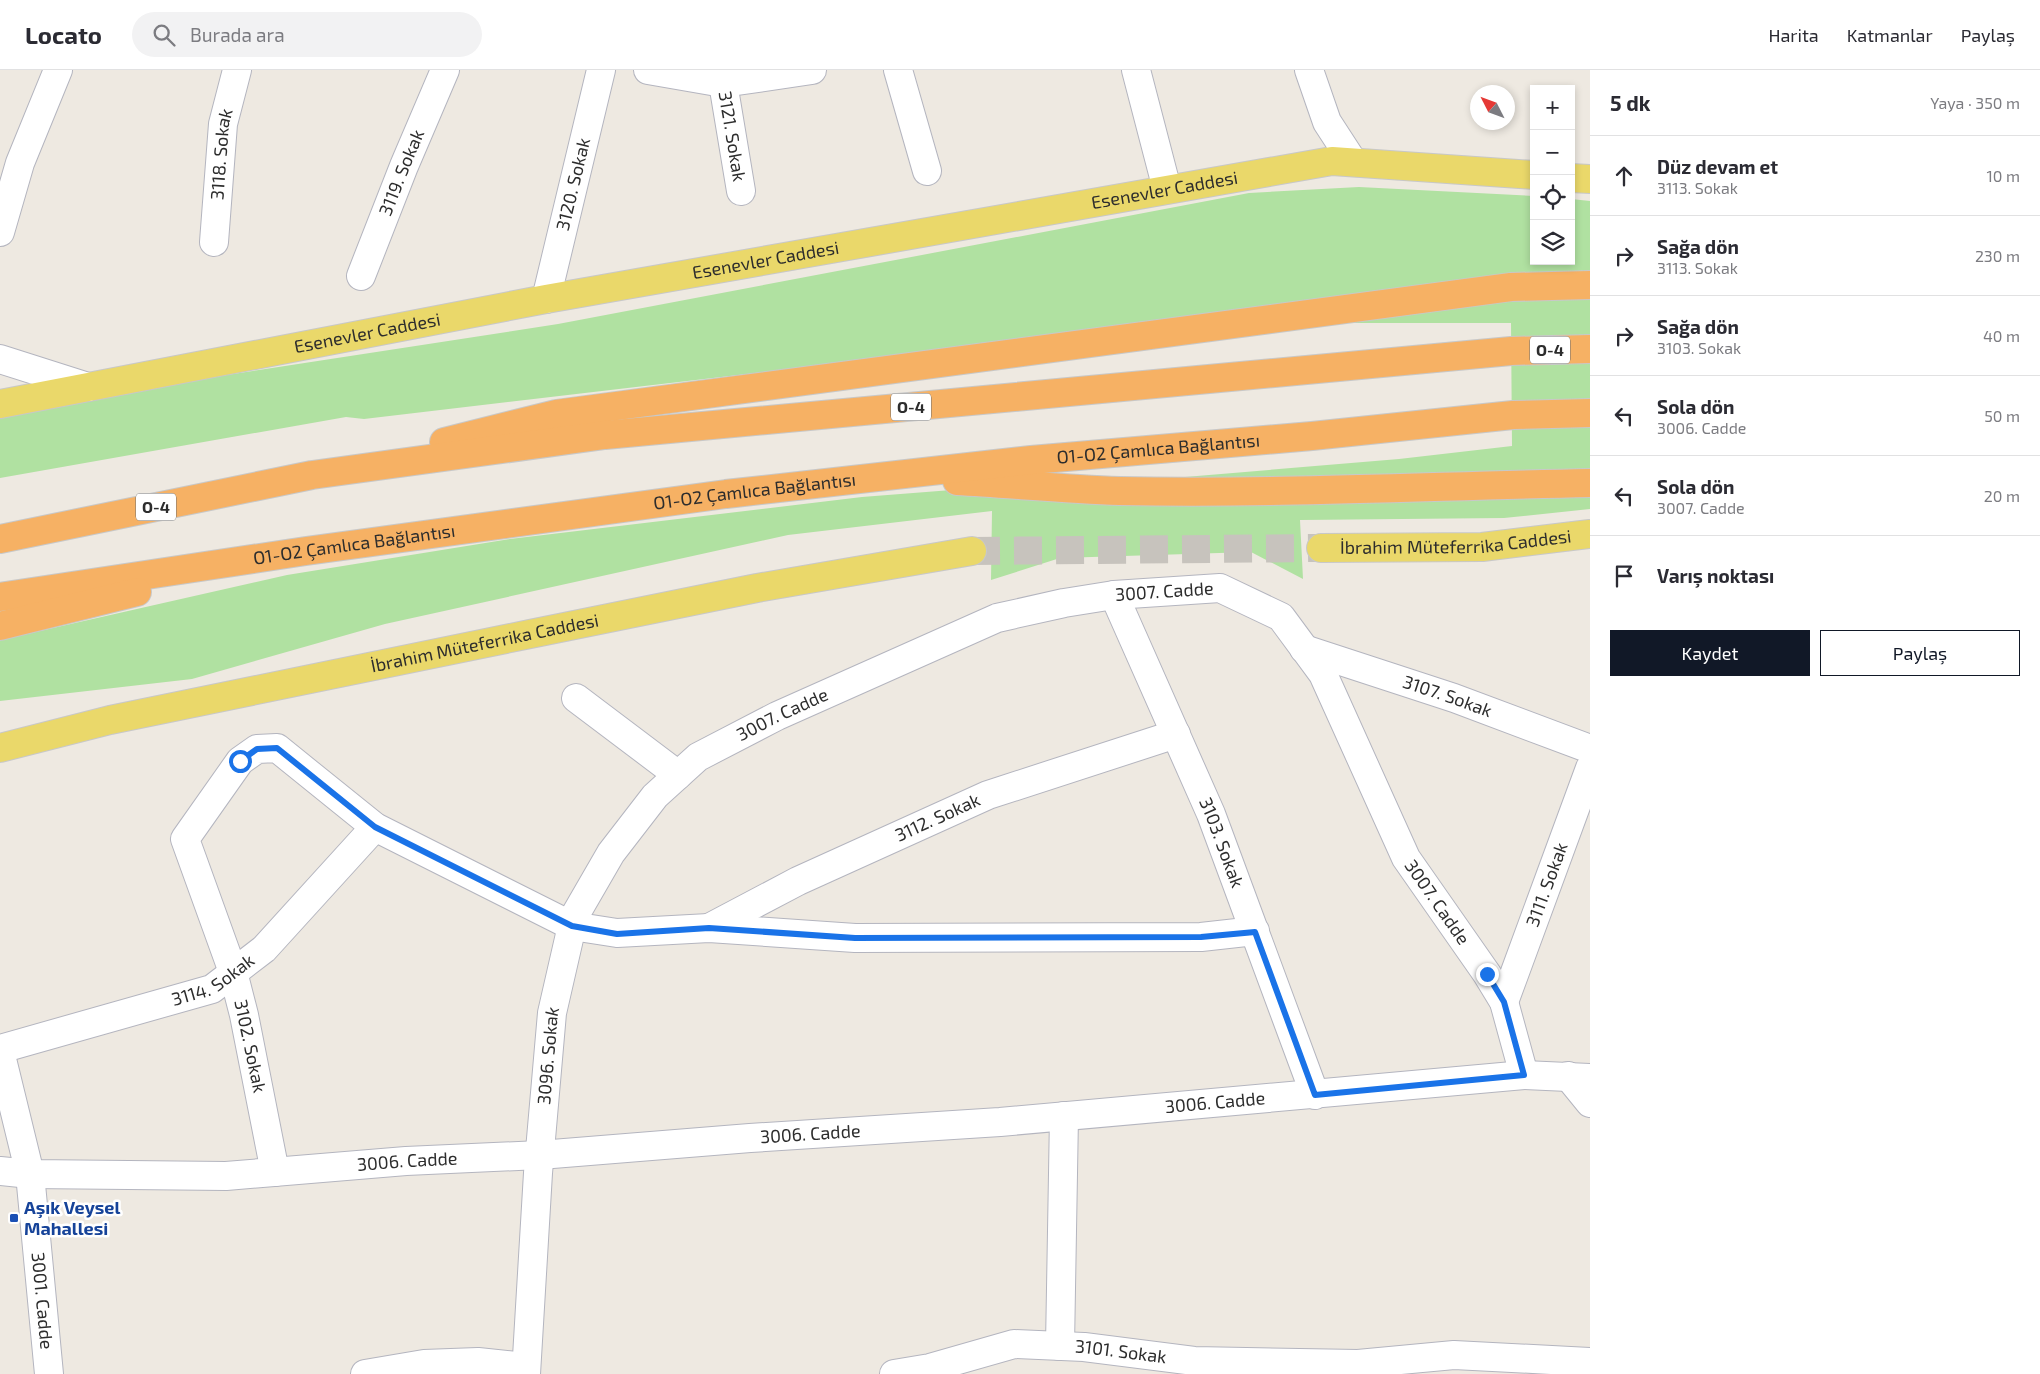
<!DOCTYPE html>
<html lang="tr">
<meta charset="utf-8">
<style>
:root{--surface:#fff;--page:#f2f2f3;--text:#2b2b33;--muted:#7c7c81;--line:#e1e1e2;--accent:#111827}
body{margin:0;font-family:"Exo 2",sans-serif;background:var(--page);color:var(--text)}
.controls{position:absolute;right:15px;top:15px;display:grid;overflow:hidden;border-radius:0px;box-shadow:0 2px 8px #0003}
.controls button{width:45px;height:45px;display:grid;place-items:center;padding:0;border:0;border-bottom:1px solid var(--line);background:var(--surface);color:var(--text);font:25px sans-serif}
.compass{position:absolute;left:1470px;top:15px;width:45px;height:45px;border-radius:50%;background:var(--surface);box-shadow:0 2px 8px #0003;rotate:312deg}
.stop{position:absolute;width:15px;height:15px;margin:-11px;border:4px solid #1a73e8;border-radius:50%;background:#fff}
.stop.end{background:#1a73e8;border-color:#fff;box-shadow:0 1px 5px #0008}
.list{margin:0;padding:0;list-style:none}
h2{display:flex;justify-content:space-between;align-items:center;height:65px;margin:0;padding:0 20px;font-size:21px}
h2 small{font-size:16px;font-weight:400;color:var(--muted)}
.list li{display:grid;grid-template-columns:32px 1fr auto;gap:15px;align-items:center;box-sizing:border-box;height:80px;padding:0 20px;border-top:1px solid var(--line)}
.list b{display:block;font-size:19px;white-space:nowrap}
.list p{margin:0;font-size:16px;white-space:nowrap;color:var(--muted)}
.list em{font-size:16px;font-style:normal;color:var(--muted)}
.actions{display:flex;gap:10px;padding:15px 20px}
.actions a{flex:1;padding:11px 0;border:1px solid var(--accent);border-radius:0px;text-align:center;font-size:18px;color:var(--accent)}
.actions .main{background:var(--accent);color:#fff}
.icon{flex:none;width:28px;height:28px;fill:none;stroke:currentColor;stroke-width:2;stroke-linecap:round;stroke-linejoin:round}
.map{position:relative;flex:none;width:1590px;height:1304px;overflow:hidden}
header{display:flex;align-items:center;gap:30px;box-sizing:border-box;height:70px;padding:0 25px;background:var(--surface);border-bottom:1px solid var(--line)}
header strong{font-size:24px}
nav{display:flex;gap:28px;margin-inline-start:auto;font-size:18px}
.search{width:350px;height:45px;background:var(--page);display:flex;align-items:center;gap:12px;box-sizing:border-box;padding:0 18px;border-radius:28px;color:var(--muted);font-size:19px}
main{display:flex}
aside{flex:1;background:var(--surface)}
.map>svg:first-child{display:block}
</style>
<header>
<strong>Locato</strong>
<div class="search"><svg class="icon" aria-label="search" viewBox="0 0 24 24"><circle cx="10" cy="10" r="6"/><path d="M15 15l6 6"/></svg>Burada ara</div>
<nav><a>Harita</a><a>Katmanlar</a><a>Paylaş</a></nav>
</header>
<main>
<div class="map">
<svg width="1590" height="1304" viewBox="0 0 1590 1304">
<rect width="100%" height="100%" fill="#eee9e1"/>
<polygon fill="#b0e1a1" points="1359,117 1534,126 1534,191 1571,191 1571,129 1590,131 1590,439 1504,448 1300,450 1303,509 1251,482 1060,488 991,510 992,441 788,465 385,554 192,609 0,631 0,570 287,505 510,469 862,427 990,417 1149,410 1399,389 1512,376 1511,253 1180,253 364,349 346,347 0,408 0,347 174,313 558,254 1249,123"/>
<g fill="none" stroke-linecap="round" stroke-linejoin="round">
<polyline stroke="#c7c3bd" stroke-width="28" stroke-dasharray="28 14" stroke-linecap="butt" points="972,481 1321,478"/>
<g stroke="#b4b5bf" stroke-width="30">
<g id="minor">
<polyline points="648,0 723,13 812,0"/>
<polyline points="898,0 927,101"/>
<polyline points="1136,0 1167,119"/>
<polyline points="1309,0 1327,52 1353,92"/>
<path id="s1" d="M 723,13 L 741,121"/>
<polyline points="0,162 20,93 58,0"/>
<path id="s2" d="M 214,172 L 223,54 L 237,0"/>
<path id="s3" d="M 361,206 L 404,96 L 445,0"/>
<path id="s4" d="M 546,229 L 601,0"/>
<polyline points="0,289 88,317"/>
<path id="s5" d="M 1114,525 L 1211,744 L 1315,1025"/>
<path id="s6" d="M 1304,579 L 1454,628 L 1590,679"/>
<polyline points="576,628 678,705"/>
<path id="s7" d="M 709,858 L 798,811 L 988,725 L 1176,664"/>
<path id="s8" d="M 1504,932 L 1590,698"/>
<path id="s9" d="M 0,979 L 212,919 L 264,879 L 375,757"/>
<path id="s10" d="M 0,981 L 30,1104 L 49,1304"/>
<polyline points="1568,1006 1590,1033"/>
<path id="s11" d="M 0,1101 L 30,1104 L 226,1106 L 406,1091 L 540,1085 L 750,1068 L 1000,1052 L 1524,1005 L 1590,1008"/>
<polyline points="275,1102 244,945 233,902 185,769 240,691 257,679 277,678 375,757 572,856 617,863 709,858 855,868 1201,867 1255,861"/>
<polyline points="1060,1276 1064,1046"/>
<polyline points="365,1304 424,1294 478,1292 526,1297"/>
<path id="s12" d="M 526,1304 L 538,1103 L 552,943 L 574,847 L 611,783 L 655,726 L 698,687 L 777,646 L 997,548 L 1064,533 L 1114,525 L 1220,518 L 1281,547 L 1323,604 L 1406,788 L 1487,904 L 1504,932 L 1524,1005"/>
<path id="s13" d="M 894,1304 L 930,1298 L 1014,1274 L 1084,1277 L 1194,1291 L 1358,1294 L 1454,1285 L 1590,1292"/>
</g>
</g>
<g stroke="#c8c8c8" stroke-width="30">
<g id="major">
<polyline points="1571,108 1590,109"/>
<path id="s14" d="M 0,334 L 546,229 L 1332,91 L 1534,105"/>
<path id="s15" d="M 1321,478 L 1482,477 L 1590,464"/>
<path id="s16" d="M 0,678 L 110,650 L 530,564 L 757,518 L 972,481"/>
</g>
</g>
<g stroke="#c8c8c8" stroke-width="30">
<g id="highway">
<polyline points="444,372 556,344 1511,217 1590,215"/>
<path d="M 957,411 C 1011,414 1066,419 1120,421 C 1277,424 1433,416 1590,413"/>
<polyline points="0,469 312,405 605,365 1511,281 1590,279"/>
<path id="s17" d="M 0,527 L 306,481 L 726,424 L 1031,390 L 1312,366 L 1513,345 L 1590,343"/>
<polyline points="0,556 137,522"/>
</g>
</g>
<use href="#minor" stroke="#fff" stroke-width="28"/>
<use href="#major" stroke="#ead86a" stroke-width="28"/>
<use href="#highway" stroke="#f6b164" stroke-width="28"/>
</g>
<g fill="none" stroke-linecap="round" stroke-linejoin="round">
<polyline stroke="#1a73e8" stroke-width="6" points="240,691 257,679 277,678 375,757 572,856 617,864 709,858 855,868 1201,867 1255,862 1315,1025 1524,1005 1504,932 1487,904"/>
</g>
<rect fill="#1a4fb4" stroke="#fff" stroke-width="2" x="9" y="1143" width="10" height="10" rx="2.5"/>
<g text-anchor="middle" stroke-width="5" stroke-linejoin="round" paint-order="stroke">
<g fill="#fff" stroke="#6c6c6c" stroke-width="1">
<rect x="1530" y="266.5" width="40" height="27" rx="4"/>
<rect x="891" y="323.5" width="40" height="27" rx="4"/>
<rect x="136" y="423.5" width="40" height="27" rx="4"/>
</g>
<g font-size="16" font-weight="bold" fill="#2d2d2d">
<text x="1550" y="286">O-4</text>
<text x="911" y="343">O-4</text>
<text x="156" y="443">O-4</text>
</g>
<g font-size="18" fill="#2d2d2d" stroke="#fff">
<text dy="6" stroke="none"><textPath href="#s1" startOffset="54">3121. Sokak</textPath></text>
<text dy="6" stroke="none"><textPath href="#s2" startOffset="88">3118. Sokak</textPath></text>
<text dy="6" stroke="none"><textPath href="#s3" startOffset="111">3119. Sokak</textPath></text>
<text dy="6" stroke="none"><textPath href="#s4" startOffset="118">3120. Sokak</textPath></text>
<text dy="6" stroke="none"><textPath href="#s14" startOffset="1184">Esenevler Caddesi</textPath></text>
<text dy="6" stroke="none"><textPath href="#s14" startOffset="779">Esenevler Caddesi</textPath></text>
<text dy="6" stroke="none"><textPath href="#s14" startOffset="374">Esenevler Caddesi</textPath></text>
<text dy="6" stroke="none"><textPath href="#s17" startOffset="1168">O1-O2 Çamlıca Bağlantısı</textPath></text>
<text dy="6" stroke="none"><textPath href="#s17" startOffset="762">O1-O2 Çamlıca Bağlantısı</textPath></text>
<text dy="6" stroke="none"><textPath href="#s15" startOffset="135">İbrahim Müteferrika Caddesi</textPath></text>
<text dy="6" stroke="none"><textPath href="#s17" startOffset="358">O1-O2 Çamlıca Bağlantısı</textPath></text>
<text dy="6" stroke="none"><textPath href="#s12" startOffset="1164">3007. Cadde</textPath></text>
<text dy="6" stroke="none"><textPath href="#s16" startOffset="496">İbrahim Müteferrika Caddesi</textPath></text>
<text dy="6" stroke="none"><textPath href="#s6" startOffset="151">3107. Sokak</textPath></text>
<text dy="6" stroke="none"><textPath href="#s12" startOffset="759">3007. Cadde</textPath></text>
<text dy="6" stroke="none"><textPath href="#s7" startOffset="254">3112. Sokak</textPath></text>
<text dy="6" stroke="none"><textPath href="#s5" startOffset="270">3103. Sokak</textPath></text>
<text dy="6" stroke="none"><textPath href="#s8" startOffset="125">3111. Sokak</textPath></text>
<text dy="6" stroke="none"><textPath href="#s12" startOffset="1614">3007. Cadde</textPath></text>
<text dy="6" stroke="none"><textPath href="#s9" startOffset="225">3114. Sokak</textPath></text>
<text transform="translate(250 976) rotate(78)" y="6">3102. Sokak</text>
<text dy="6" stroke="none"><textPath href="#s12" startOffset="319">3096. Sokak</textPath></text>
<text dy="6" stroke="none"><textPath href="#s11" startOffset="1218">3006. Cadde</textPath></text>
<text dy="6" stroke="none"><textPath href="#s11" startOffset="812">3006. Cadde</textPath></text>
<text dy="6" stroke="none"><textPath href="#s11" startOffset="408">3006. Cadde</textPath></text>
<text dy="6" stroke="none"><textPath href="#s10" startOffset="254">3001. Cadde</textPath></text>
<text dy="6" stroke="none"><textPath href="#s13" startOffset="231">3101. Sokak</textPath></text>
</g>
<g font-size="18" font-weight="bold" fill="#164399" stroke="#fff" text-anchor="start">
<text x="24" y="1144">Aşık Veysel<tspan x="24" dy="21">Mahallesi</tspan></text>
</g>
</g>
</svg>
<div class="controls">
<button>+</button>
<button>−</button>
<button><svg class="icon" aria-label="locate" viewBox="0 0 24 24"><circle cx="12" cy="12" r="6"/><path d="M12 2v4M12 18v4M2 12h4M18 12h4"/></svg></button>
<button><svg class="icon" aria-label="layers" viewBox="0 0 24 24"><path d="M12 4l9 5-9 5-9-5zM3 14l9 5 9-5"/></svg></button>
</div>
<svg class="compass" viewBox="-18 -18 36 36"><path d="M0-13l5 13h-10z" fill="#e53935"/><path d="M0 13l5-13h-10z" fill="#7c7c81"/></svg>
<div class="stop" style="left:240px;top:691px"></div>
<div class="stop end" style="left:1487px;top:904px"></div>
</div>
<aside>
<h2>5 dk<small>Yaya · 350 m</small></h2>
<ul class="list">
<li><svg class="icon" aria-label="ahead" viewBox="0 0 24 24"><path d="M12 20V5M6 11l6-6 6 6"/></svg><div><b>Düz devam et</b><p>3113. Sokak</p></div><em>10 m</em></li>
<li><svg class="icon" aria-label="right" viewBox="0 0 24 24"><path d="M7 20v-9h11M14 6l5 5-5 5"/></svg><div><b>Sağa dön</b><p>3113. Sokak</p></div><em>230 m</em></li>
<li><svg class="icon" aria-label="right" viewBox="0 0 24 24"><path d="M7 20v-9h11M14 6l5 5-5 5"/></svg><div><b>Sağa dön</b><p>3103. Sokak</p></div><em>40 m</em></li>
<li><svg class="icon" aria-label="left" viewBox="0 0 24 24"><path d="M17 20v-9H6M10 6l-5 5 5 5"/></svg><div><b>Sola dön</b><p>3006. Cadde</p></div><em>50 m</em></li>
<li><svg class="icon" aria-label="left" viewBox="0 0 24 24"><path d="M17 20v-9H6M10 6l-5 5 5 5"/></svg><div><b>Sola dön</b><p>3007. Cadde</p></div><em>20 m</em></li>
<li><svg class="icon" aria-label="arrive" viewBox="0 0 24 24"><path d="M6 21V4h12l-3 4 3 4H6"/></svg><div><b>Varış noktası</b></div></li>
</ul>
<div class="actions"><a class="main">Kaydet</a><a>Paylaş</a></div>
</aside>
</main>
